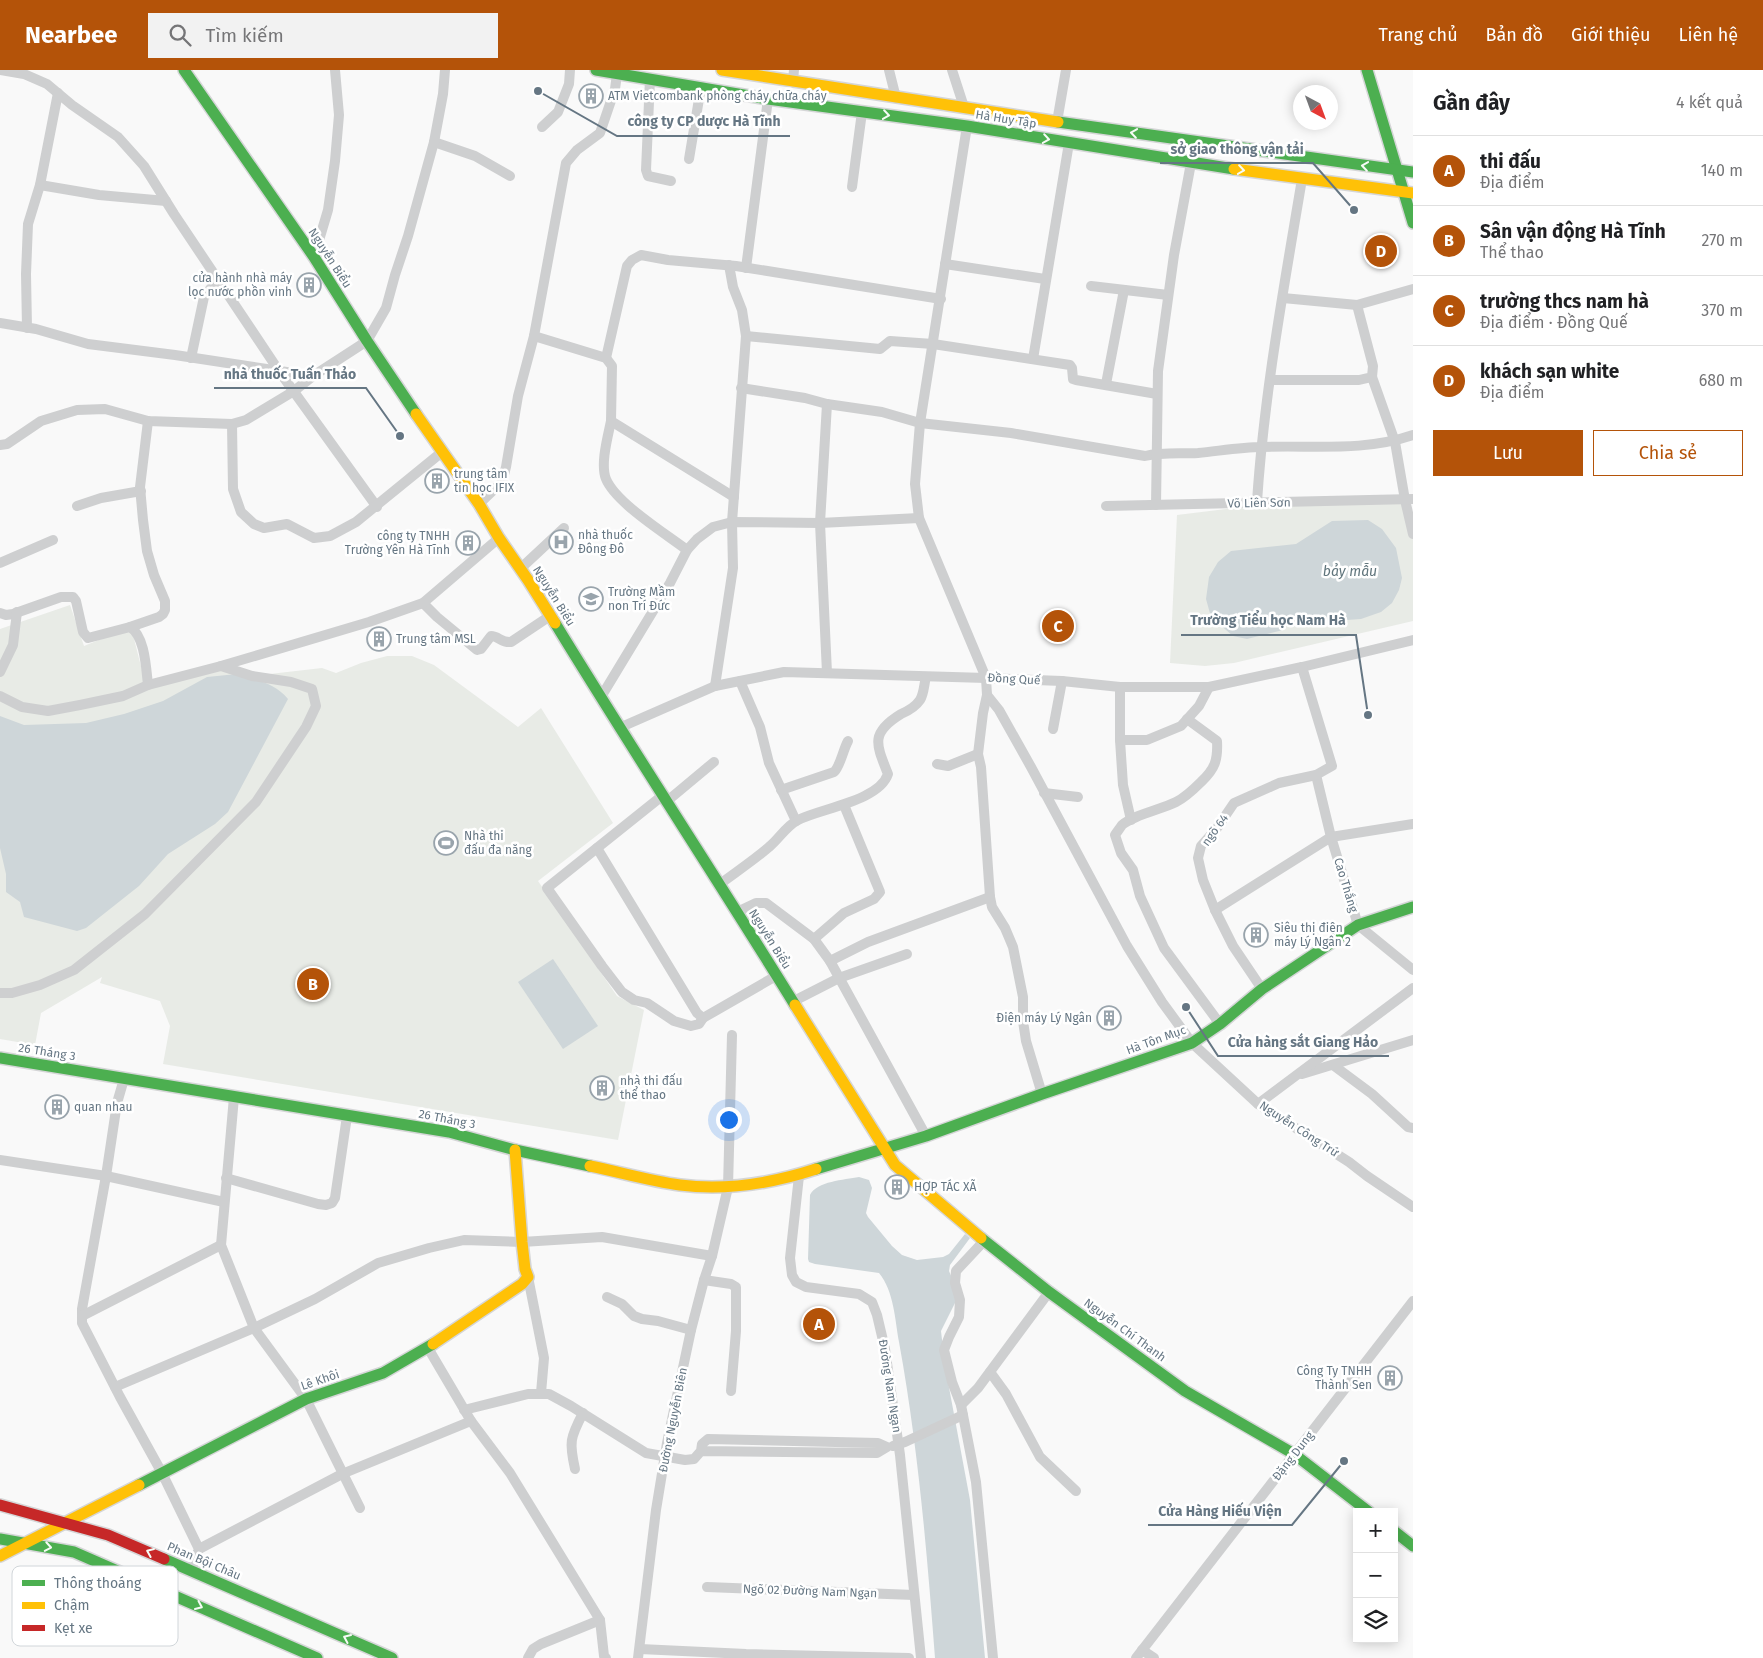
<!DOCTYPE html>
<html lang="vi">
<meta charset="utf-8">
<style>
:root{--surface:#fff;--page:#f2f2f2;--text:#202124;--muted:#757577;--line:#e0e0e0;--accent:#b45309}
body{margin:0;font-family:"Fira Sans",sans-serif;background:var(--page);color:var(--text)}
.controls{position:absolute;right:15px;bottom:15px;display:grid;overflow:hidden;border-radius:0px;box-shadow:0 2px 12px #0003}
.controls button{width:45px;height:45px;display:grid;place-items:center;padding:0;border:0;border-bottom:1px solid var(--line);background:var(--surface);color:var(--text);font:25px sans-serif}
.compass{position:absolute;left:1293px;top:15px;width:45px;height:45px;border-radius:50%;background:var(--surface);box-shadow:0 2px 12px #0003;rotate:139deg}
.you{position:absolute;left:728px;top:1049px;width:18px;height:18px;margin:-12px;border:4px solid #fff;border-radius:50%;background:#1a73e8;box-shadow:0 0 0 8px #1a73e833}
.badge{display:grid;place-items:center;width:32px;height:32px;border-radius:50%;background:var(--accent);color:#fff;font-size:16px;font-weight:700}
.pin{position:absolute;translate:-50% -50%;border:2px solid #fff;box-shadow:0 1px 5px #0006}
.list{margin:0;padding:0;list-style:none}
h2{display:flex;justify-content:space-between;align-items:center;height:65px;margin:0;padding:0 20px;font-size:21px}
h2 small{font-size:16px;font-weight:400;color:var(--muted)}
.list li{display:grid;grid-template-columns:32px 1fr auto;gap:15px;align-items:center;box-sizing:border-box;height:70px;padding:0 20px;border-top:1px solid var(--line)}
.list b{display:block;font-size:19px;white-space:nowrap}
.list p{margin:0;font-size:16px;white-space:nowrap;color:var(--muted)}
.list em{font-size:16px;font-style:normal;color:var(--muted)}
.actions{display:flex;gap:10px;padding:15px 20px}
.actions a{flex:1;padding:11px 0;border:1px solid var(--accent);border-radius:0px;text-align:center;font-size:18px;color:var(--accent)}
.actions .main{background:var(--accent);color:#fff}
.icon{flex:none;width:28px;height:28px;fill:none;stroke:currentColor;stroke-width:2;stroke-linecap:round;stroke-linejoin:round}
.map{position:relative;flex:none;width:1413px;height:1588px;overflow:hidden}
header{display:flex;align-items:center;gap:30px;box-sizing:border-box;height:70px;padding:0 25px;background:var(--accent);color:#fff}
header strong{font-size:24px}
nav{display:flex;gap:28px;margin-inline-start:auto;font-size:18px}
.search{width:350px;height:45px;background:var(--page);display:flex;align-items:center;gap:12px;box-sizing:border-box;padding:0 18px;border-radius:0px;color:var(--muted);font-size:19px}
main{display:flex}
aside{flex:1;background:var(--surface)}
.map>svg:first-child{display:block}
</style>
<header>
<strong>Nearbee</strong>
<div class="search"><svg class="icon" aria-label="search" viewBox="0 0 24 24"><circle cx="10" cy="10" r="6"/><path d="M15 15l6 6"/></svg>Tìm kiếm</div>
<nav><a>Trang chủ</a><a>Bản đồ</a><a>Giới thiệu</a><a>Liên hệ</a></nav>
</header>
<main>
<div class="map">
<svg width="1413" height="1588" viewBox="0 0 1413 1588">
<rect width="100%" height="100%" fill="#f9f9f9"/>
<g fill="#e8ebe6">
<polygon points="1398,426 1413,464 1413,551 1234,593 1205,596 1170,593 1177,445 1275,433"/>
<polygon points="70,535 84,576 131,557 147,620 214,598 261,605 322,598 336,603 361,593 387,586 412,586 434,595 518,657 541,638 613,753 538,811 617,926 644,940 618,1070 163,994 170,956 160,931 100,913 102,907 41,943 35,975 0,969 0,559"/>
</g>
<g fill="#ced6d9">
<polygon points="1368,450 1382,459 1396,478 1402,508 1399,520 1392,533 1381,542 1361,549 1319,552 1319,546 1282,553 1283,560 1247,569 1233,566 1211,547 1206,529 1209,507 1218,492 1231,481 1296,474 1332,451"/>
<path d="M 237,604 C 256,610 275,613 288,629 L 228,742 L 215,754 L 168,784 L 139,816 L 86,858 L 77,861 L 24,847 L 20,832 L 6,822 L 6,804 L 0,778 L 0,646 L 24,655 L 86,653 L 124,644 L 163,631 L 207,607 Z"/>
<polygon points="553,889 598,956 563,979 518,912"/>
<path d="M 859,1107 L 869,1110 L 872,1118 L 866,1143 L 868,1147 L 892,1176 L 902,1185 L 917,1190 L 943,1187 L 949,1184 L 965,1164 L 970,1168 L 950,1195 L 949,1201 L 957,1220 L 955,1233 L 941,1261 L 945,1296 L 970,1430 L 985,1588 L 935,1588 C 927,1482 918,1376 899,1272 C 895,1250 894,1221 879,1203 L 815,1194 L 809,1192 L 808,1189 L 810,1125 C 817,1111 844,1110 859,1107 Z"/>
</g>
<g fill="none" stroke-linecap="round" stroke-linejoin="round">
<g stroke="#d5d6d7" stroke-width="14">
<g id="fast">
<polyline points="184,0 314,187 367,271 416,344"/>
<polyline points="596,0 768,29 967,56 1234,99"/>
<polyline points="1367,0 1413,153"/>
<polyline points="1058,52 1413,102"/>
<path d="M 555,553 C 633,681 716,807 795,935"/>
<polyline points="0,988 449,1062 515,1080 590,1096"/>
<polyline points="816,1099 926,1066 1042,1024 1192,973 1220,954 1262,919 1358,855 1413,837"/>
<polyline points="981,1168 1049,1222 1185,1321 1294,1384 1369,1442"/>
<polyline points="139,1415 306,1329 383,1303 433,1274"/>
<polyline points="1394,1461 1413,1476"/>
<polyline points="0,1469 74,1482 317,1588"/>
<polyline points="164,1489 392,1588"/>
</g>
</g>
<g stroke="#d5d6d7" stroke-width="14">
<g id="slow">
<polyline points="722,0 1058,52"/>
<polyline points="1234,99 1413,123"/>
<polyline points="416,344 479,434 499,468 528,510 555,553"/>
<polyline points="795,935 895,1095 981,1168"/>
<path d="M 590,1096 C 620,1102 650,1111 680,1115 C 726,1121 773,1113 816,1099"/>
<polyline points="433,1274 522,1214 528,1207 525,1199 522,1172 515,1080"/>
<polyline points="0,1486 139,1415"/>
</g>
</g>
<g stroke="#d5d6d7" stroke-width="14">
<polyline id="jam" points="0,1435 108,1465 164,1489"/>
</g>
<g stroke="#cecfd0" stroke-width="10">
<polyline points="0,0 24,4 47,14 72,35 118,67 144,96 174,144 279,301 377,437"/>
<polyline points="889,0 896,28"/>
<polyline points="952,0 964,37"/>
<polyline points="650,9 646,100 648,106 671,111"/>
<polyline points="793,10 794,0"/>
<polyline points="1057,52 1066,0"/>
<polyline points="967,56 920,353 915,414 919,448 986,608 987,625 983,643 978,684 981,697 990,827 992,837 1005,858 1013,877 1023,927 1023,951 1026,971 1042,1024"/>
<polyline points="542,57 558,42 569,14 570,0"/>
<polyline points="434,72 475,86 510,106"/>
<polyline points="689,89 701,17"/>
<polyline points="40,115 99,125 166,131"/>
<polyline points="852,117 862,42"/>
<polyline points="314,187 328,140 335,91 339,45 335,0"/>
<polyline points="945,194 1045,209"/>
<polyline points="746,198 768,29"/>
<polyline points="1091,216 1168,225"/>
<polyline points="1283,228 1357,235 1413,219"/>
<polyline points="0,253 36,259 88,274 175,285 313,306"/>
<polyline points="27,258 26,204 28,154 40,115 58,23"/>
<polyline points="534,266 606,288 612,296 611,351 734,427"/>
<polyline points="746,266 880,279 890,271 933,274 1070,295 1072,298 1073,309 1076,310 1157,324"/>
<polyline points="191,288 204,227 217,210"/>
<polyline points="606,288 627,196 632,190 641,185 668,190 736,196 941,229"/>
<polyline points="1033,289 1069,73"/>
<polyline points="1372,307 1395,372 1405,430 1413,464"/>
<polyline points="1270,310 1359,310 1372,307 1373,296 1357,235"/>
<polyline points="1106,314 1124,220"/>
<path d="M 741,318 L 805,328 L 827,334 L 882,342 L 920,353 L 1011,363 L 1145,386 C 1162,382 1180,384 1198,383 C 1219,381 1241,377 1262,377 C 1313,375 1364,382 1413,365"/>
<polyline points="827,334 820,453 827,603"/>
<path d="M 611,351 C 608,366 600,394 606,409 C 616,433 666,464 687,480"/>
<polyline points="232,354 233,419 241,442 254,454 264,458 287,454 314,468 330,466 356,452 442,382"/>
<polyline points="0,375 7,374 41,351 77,340 105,339 148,351 232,354 246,350 294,321 313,306 367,271 386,238 395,205 408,166 434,72 443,24 445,0"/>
<path d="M 1257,432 C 1264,324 1284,217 1302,109"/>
<polyline points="479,434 502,412 506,397 518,326 534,266 566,93 577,80 600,63 615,19 617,4"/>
<polyline points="1156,435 1158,301 1174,185 1191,93"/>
<polyline points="77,436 101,428 141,421"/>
<polyline points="1106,436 1413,429"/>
<polyline points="0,493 53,470"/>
<polyline points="520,499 564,458"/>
<path d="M 423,533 L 437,547 L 477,580 L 481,579 L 491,566 C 499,566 501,573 511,572 L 550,546"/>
<path d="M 0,543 L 6,545 L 13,544 L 61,527 L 73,527 L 76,531 L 83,562 L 88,568 L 130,557 C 145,566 146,598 148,615"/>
<polyline points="130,557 159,547 163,544 165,540 165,531 154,505 147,481 143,450 140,417 148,351"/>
<polyline points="0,602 13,575 17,542"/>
<polyline points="740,611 760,657 769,693 796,751"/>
<polyline points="715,616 733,498 732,452 746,266 742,240 733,217 729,195"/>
<polyline points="1120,617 1120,670 1123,715 1131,750"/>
<polyline points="987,625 999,640 1031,697 1127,876 1162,932 1192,973 1258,1034 1349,1092 1367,1106 1413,1137"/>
<polyline points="0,626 22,637 48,641 80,635 123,626 148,615 221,596 369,552 423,533 499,468"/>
<polyline points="601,627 670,513 687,480 697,469 713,457 732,452 820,453 919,448"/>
<path d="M 1187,649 L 1217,671 C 1218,690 1215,699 1201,712 C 1193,720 1186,727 1176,732 C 1160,740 1135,744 1122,755 C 1120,758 1117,762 1115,765 L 1121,783 L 1133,800 L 1140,826 L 1164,878 L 1220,954"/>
<polyline points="619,658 715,616 784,602 986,608 1062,611 1120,617 1209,617 1302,597 1413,570"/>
<polyline points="1053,659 1062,611"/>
<polyline points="1120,670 1147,670 1181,656 1199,636 1209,617"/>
<polyline points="937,694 948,696 978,684"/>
<polyline points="1316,705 1331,767 1358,855 1413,900"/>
<path d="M 781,720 L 834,702 C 840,697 843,680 848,671"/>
<polyline points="1044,723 1078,727"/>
<polyline points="662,726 547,818 602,896 622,922 634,930 647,933 674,951 691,956 699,954 703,948"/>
<polyline points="666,732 714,692"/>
<polyline points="597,778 697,943 703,948 776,906"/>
<path d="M 720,814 C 736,802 754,790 769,777 C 779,769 786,756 798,750 C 822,738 879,731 888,704 C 876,674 870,663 901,644 C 908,641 916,636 920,630 C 924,624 924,614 926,607"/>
<polyline points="1215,840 1331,767 1413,754"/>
<polyline points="737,842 756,833 766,833 814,869 830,891 926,1066"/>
<polyline points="814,869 844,843 874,829 880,822 844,735"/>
<polyline points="830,891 868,872 990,827"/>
<polyline points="1262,919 1233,876 1215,840 1203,810 1198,788 1201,776 1217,758 1234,733 1279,713 1316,705 1332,696 1302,597"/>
<polyline points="0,923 12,923 40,915 74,900 145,844 256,732 306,657 316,636 312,619 291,612 252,606 221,596"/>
<polyline points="792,932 839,908 907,884"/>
<polyline points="1333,995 1372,1024 1408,1057 1413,1058"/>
<polyline points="1302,1004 1413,970"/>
<polyline points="124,1009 117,1033 106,1106 82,1239 82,1253 120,1327 162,1403 199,1479 191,1500"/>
<polyline points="234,1027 221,1175 254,1258 306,1329 360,1438"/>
<polyline points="1258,1034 1413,918"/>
<polyline points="0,1090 106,1106 224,1132"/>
<polyline points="799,1106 790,1188 792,1205 796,1212 806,1217 859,1224 872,1232 877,1245 885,1279 900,1385 921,1588"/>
<polyline points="226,1108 318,1134 326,1135 332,1133 335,1128 347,1046"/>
<polyline points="984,1171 956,1201 955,1213 960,1230 959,1247 949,1267 944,1280 952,1312 961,1335 976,1412 993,1588"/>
<polyline points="528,1207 544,1288 541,1323"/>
<polyline points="704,1210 731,1214 736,1217 736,1261 731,1321"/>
<polyline points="607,1227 622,1234 634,1246 642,1249 658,1251 691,1260"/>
<polyline points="82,1246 221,1175"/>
<polyline points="428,1278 471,1351 510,1403 600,1550 604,1586 606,1588"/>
<polyline points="990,1302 1006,1324 1040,1387 1076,1421"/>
<polyline points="115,1317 254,1258 315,1229 378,1193 429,1178 464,1170 522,1172 602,1167 712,1186"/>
<polyline points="961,1335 978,1318 1049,1222"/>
<polyline points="464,1340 528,1324 549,1324 571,1336 646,1383 685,1390 694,1389 701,1381 877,1383 887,1377 878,1373 708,1369 702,1374 701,1381"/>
<polyline points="893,1376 905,1372 963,1345"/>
<path d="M 575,1399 C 569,1372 570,1368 583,1343"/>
<polyline points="199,1479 342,1404 471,1351"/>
<polyline points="707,1517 914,1525"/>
<polyline points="640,1579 746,1584 909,1588"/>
<polyline points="1142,1580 1154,1588"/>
<polyline points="528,1588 533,1579 541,1574 600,1550"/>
<polyline points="638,1588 656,1440 667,1373 691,1260 704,1210 712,1186 728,1117 732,965"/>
<polyline points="1136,1588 1413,1231"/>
</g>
<use href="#fast" stroke="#4caf50" stroke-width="11"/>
<use href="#slow" stroke="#ffc107" stroke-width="11"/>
<use href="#jam" stroke="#c62828" stroke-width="11"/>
</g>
<defs><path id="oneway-chevron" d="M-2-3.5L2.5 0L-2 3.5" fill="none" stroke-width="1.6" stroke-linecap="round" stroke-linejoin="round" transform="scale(1.25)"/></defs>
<g stroke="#f6fbf6">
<use href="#oneway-chevron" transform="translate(886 45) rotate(8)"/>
<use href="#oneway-chevron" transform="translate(1134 63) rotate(-172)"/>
<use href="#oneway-chevron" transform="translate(1046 69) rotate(9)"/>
<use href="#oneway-chevron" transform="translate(1365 96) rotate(-172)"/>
<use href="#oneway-chevron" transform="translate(1241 100) rotate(8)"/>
<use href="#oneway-chevron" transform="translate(48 1477) rotate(10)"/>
<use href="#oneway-chevron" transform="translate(150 1482) rotate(-157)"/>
<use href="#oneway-chevron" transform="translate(199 1536) rotate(24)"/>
<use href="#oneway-chevron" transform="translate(347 1568) rotate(-156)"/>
</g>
<defs>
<g id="building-ring" transform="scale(1.25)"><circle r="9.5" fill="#fff" stroke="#99a4ac" stroke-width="1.5"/><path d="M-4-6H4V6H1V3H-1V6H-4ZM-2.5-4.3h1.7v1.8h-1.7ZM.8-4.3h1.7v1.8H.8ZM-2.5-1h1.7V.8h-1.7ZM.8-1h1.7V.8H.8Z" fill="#99a4ac"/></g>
<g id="hospital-ring" transform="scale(1.25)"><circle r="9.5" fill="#fff" stroke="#99a4ac" stroke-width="1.5"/><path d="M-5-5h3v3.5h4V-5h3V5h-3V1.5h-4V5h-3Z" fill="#99a4ac"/></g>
<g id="school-ring" transform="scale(1.25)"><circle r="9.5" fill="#fff" stroke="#99a4ac" stroke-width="1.5"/><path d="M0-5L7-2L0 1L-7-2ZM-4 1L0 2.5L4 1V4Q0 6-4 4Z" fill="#99a4ac"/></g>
<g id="stadium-ring" transform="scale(1.25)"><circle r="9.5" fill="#fff" stroke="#99a4ac" stroke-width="1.5"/><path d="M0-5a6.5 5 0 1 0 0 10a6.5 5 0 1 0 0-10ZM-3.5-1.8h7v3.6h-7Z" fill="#99a4ac"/></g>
</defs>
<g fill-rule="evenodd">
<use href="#building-ring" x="591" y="26"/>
<use href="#building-ring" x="309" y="215"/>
<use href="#building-ring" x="437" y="411"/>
<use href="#hospital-ring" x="561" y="472"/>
<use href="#building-ring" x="468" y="473"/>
<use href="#school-ring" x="591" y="529"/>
<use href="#building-ring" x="379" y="569"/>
<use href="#stadium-ring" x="446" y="773"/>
<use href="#building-ring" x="1256" y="865"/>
<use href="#building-ring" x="1109" y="948"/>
<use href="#building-ring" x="602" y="1018"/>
<use href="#building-ring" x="57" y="1037"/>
<use href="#building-ring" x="897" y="1117"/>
<use href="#building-ring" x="1390" y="1308"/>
</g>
<g text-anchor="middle" stroke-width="5" stroke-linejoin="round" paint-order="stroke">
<g font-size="12" fill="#657683" stroke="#fff" text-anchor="start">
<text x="608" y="30">ATM Vietcombank phòng cháy chữa cháy</text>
<text x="292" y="212" text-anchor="end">cửa hành nhà máy<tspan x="292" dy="14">lọc nước phồn vinh</tspan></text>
<text x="454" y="408">trung tâm<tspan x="454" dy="14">tin học IFIX</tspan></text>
<text x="578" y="469">nhà thuốc<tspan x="578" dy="14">Đông Đô</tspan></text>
<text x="450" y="470" text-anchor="end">công ty TNHH<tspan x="450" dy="14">Trường Yên Hà Tĩnh</tspan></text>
<text x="608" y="526">Trường Mầm<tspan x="608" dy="14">non Trí Đức</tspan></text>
<text x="396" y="573">Trung tâm MSL</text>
<text x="464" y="770">Nhà thi<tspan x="464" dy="14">đấu đa năng</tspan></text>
<text x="1274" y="862">Siêu thị điện<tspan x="1274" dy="14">máy Lý Ngân 2</tspan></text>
<text x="1092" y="952" text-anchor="end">Điện máy Lý Ngân</text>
<text x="620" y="1015">nhà thi đấu<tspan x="620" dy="14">thể thao</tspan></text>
<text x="74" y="1041">quan nhau</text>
<text x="914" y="1121">HỢP TÁC XÃ</text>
<text x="1372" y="1305" text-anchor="end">Công Ty TNHH<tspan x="1372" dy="14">Thành Sen</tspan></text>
</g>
<g font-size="12" fill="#657683" stroke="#fff">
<text transform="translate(1006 49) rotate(9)" y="4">Hà Huy Tập</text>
<text transform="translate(330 188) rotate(57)" y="4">Nguyễn Biểu</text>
<text transform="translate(1259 433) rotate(-1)" y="4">Võ Liên Sơn</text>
<text transform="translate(554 526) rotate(58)" y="4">Nguyễn Biểu</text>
<text transform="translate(1014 609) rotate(3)" y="4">Đồng Quế</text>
<text transform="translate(1215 760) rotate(-54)" y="4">ngõ 64</text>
<text transform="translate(1346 815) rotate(73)" y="4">Cao Thắng</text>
<text transform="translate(770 869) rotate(58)" y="4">Nguyễn Biểu</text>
<text transform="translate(1156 970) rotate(-20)" y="4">Hà Tôn Mục</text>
<text transform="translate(47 982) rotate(9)" y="4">26 Tháng 3</text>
<text transform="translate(447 1049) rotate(11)" y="4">26 Tháng 3</text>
<text transform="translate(1299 1059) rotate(33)" y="4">Nguyễn Công Trứ</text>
<text transform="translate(1125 1260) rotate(36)" y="4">Nguyễn Chí Thanh</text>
<text transform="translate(320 1310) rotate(-19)" y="4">Lê Khôi</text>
<text transform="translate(890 1316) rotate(81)" y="4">Đường Nam Ngạn</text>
<text transform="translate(673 1350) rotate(-79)" y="4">Đường Nguyễn Biên</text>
<text transform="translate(1293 1386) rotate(-52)" y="4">Đặng Dung</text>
<text transform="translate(204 1491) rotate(23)" y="4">Phan Bội Châu</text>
<text transform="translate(810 1521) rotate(2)" y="4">Ngõ 02 Đường Nam Ngạn</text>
</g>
<g font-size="14" font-style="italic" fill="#60757c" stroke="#fff">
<text x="1350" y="506">bảy mẫu</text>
</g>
</g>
<rect x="12" y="1496" width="166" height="80" rx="8" fill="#fff" stroke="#d1d6da" stroke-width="1"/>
<rect x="22" y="1510" width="23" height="6" fill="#4caf50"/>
<rect x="22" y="1532" width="23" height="7" fill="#ffc107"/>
<rect x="22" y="1555" width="23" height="6" fill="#c62828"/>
<g font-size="14" fill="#657683">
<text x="54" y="1518">Thông thoáng</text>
<text x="54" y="1540">Chậm</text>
<text x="54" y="1563">Kẹt xe</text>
</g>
<path fill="none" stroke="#657683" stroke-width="2" d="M538 21L617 66H790M1354 140L1313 93H1160M400 366L366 318H214M1368 645L1356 565H1181M1186 937L1218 986H1389M1344 1391L1292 1455H1148"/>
<g fill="#657683" stroke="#fff" stroke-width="2">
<circle cx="538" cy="21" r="5"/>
<circle cx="1354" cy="140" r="5"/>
<circle cx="400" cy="366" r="5"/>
<circle cx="1368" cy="645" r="5"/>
<circle cx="1186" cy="937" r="5"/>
<circle cx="1344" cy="1391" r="5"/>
</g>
<g font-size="14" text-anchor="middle" font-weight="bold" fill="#657683" stroke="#fff" stroke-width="5" stroke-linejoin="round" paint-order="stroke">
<text x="704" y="56">công ty CP dược Hà Tĩnh</text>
<text x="1237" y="84">sở giao thông vận tải</text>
<text x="290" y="309">nhà thuốc Tuấn Thảo</text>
<text x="1268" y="555">Trường Tiểu học Nam Hà</text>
<text x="1303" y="977">Cửa hàng sắt Giang Hảo</text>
<text x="1220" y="1446">Cửa Hàng Hiếu Viện</text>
</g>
</svg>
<div class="controls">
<button>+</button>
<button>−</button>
<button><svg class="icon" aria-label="layers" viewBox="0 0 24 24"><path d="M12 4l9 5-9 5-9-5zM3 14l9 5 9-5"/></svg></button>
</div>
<svg class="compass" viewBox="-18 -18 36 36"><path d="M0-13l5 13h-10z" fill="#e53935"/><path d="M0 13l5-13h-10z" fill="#757577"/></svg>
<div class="you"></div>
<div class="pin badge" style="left:819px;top:1254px">A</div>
<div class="pin badge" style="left:313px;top:914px">B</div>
<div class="pin badge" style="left:1058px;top:556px">C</div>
<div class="pin badge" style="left:1381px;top:181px">D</div>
</div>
<aside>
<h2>Gần đây<small>4 kết quả</small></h2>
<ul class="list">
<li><span class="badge">A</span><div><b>thi đấu</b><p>Địa điểm</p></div><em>140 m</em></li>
<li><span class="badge">B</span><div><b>Sân vận động Hà Tĩnh</b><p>Thể thao</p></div><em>270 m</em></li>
<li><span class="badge">C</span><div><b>trường thcs nam hà</b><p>Địa điểm · Đồng Quế</p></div><em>370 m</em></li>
<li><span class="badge">D</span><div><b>khách sạn white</b><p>Địa điểm</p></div><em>680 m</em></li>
</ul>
<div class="actions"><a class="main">Lưu</a><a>Chia sẻ</a></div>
</aside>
</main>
